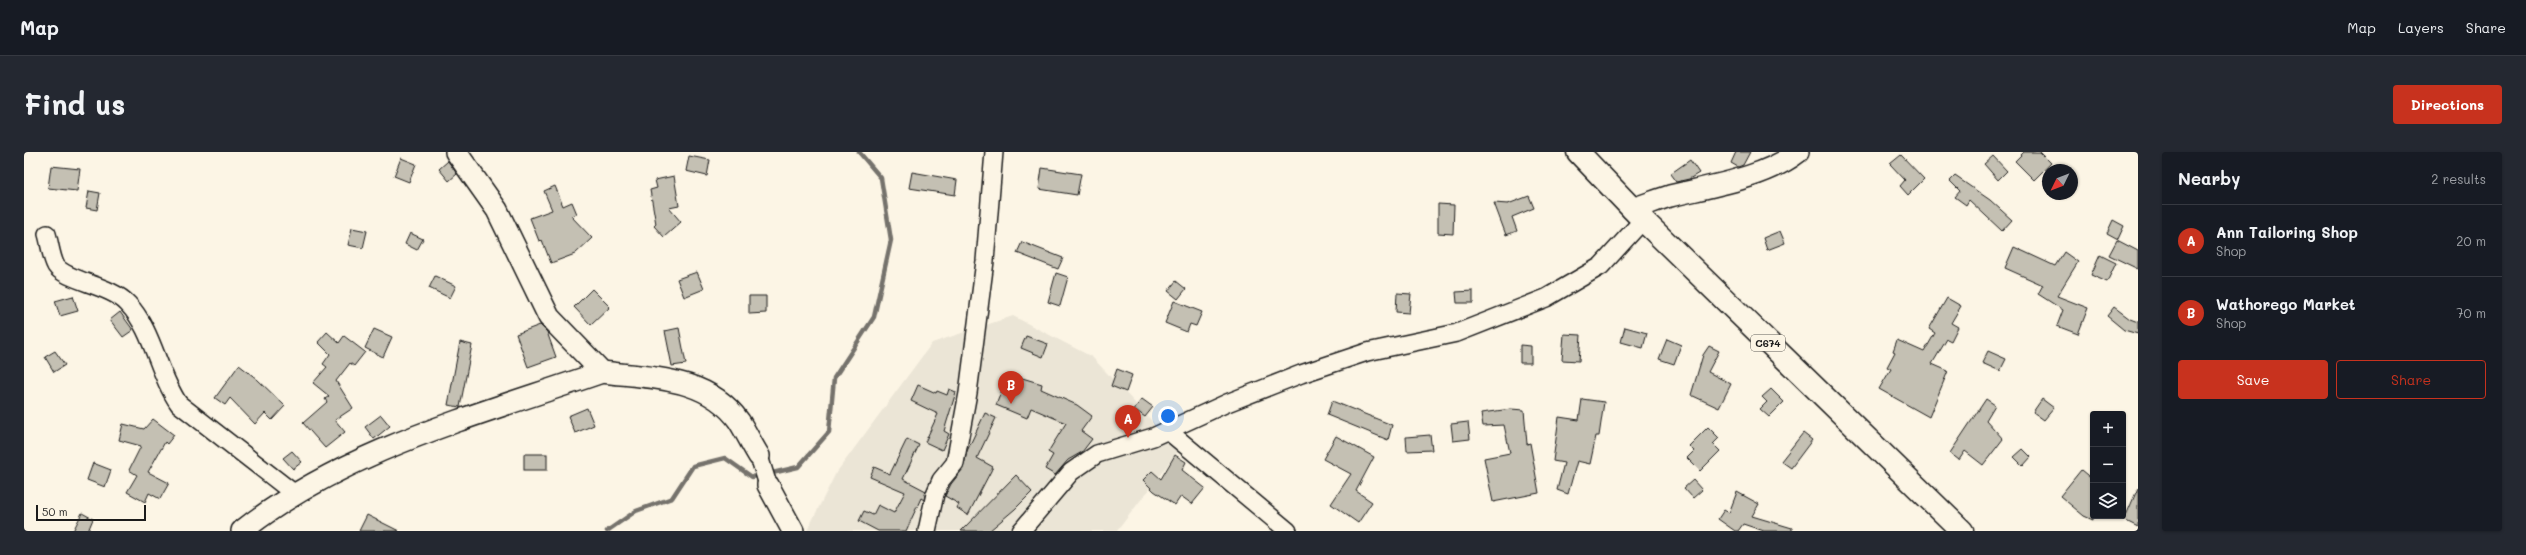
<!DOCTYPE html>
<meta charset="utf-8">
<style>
:root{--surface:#171b24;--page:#242831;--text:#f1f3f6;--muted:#9ea1a6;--line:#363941;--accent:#c8321e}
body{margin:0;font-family:Mali,sans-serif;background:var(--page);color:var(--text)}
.controls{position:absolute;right:12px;bottom:12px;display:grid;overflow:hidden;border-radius:4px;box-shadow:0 1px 3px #0004}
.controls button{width:36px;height:36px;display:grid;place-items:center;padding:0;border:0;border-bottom:1px solid var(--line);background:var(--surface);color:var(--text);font:20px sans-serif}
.compass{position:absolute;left:2018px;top:12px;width:36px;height:36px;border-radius:50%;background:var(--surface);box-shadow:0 1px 3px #0004;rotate:227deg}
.scale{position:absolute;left:12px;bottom:10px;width:110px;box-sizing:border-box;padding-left:4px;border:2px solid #1c1c1c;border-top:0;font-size:11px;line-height:14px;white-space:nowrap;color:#1c1c1c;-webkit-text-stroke:3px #fcf5e5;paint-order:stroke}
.you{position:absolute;left:1144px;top:264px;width:14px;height:14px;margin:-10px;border:3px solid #fff;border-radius:50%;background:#1a73e8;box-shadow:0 0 0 6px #1a73e833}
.badge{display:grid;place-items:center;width:26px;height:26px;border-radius:50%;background:var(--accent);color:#fff;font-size:13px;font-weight:700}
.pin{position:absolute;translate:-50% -33px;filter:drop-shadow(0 1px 2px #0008)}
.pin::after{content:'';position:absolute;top:21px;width:14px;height:12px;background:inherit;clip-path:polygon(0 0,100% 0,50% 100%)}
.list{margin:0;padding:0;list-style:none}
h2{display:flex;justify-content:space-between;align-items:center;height:52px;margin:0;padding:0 16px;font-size:17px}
h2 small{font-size:13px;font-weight:400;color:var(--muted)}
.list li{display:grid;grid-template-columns:26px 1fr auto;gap:12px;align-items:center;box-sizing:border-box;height:72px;padding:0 16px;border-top:1px solid var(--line)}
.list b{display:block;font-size:15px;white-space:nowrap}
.list p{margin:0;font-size:13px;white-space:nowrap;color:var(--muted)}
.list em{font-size:13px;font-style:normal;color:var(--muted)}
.actions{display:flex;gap:8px;padding:12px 16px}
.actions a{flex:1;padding:9px 0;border:1px solid var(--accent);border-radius:4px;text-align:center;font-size:14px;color:var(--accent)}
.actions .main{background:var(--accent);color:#fff}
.icon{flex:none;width:22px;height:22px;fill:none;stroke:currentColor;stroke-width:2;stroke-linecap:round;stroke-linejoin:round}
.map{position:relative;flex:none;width:2114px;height:379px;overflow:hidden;border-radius:4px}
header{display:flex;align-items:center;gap:24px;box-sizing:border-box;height:56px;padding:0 20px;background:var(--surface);border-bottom:1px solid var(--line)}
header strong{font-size:19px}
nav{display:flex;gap:22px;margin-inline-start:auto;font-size:14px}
.intro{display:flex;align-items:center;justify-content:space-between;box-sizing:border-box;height:96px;padding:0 24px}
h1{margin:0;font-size:28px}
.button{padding:10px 18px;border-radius:4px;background:var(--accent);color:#fff;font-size:14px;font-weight:700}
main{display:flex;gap:24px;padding:0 24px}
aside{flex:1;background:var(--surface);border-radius:4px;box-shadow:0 1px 3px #0004}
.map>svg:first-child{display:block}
</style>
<header>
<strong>Map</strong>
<nav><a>Map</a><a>Layers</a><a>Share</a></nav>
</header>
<div class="intro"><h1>Find us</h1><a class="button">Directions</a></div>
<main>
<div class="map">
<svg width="2114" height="379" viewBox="0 0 2114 379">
<rect width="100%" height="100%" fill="#fcf5e5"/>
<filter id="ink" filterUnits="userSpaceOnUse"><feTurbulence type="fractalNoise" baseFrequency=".025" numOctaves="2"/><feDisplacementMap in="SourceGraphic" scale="8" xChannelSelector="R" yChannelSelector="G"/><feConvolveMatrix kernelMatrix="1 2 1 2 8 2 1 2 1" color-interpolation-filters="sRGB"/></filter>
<g filter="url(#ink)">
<polygon fill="#ebe5d6" points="989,164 1068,205 1155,298 1093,379 783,379 812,321 908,191"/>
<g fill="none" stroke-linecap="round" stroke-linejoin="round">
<g stroke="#75726c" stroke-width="4.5">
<polyline points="744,322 774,315 805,280 810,226 850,165 867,88 857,26 835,0"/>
<polyline points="583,379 612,359 648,346 669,314 701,306 728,325 737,323"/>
</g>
</g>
<g fill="#c4c0b3" stroke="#1c1c1c">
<polygon points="1712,0 1726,0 1719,13 1714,15 1707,11"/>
<polygon points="2000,0 2016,0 2027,11 2010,28 1991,9"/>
<polygon points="1877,3 1900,27 1884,43 1876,34 1881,28 1866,12"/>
<polygon points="665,4 686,8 683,24 662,19"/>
<polygon points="1969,4 1983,19 1974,28 1960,12"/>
<polygon points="377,6 392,12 385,30 370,24"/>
<polygon points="1666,8 1675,21 1665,27 1652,30 1646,22"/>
<polygon points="424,9 433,22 425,29 415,17"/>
<polygon points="27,14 56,17 53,39 24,36"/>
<polygon points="1018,16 1057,22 1053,43 1015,37"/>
<polygon points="888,20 933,28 931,43 885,36"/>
<polygon points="650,24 655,54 645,56 657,70 640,85 630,74 632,72 626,38 633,36 631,28"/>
<polygon points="1931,24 1966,48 1988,68 1978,79 1945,48 1942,53 1931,45 1936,39 1926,29"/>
<polygon points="531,34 539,54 548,50 553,62 547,64 568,86 551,102 527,111 518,88 515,89 506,66 528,58 520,39"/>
<polygon points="65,39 76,41 73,58 62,56"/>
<polygon points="1505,44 1510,56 1488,65 1493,79 1482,83 1470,51 1484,52"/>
<polygon points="1414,52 1430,53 1429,82 1414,81"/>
<polygon points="2089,68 2100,74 2094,87 2083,81"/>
<polygon points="328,76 343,79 339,96 324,93"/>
<polygon points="1756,79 1761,91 1743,98 1739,86"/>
<polygon points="386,81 399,87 393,98 381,92"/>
<polygon points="2093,88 2114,99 2114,117 2085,103"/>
<polygon points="998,90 1039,106 1034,117 993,101"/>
<polygon points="1990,95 2031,114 2040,100 2054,110 2033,144 2064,156 2054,182 2033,174 2039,158 2014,142 2019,133 1981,116"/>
<polygon points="2076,103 2092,111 2083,130 2067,123"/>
<polygon points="673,120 680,137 660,145 653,127"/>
<polygon points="1032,121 1044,125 1036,154 1024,150"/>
<polygon points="411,124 432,134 426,146 405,136"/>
<polygon points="1152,129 1162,137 1154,147 1144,139"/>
<polygon points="568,137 586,155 567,173 550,155"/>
<polygon points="1449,139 1449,151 1433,151 1432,140"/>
<polygon points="1373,141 1387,142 1385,161 1372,160"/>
<polygon points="49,144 54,159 36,164 31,149"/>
<polygon points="725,144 742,144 742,161 725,162"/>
<polygon points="1923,146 1937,154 1927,171 1934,175 1927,189 1923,187 1908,212 1924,219 1905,265 1855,237 1867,217 1863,215 1871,200 1869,199 1873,188 1900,200 1911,181 1905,177"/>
<polygon points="1150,149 1178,160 1172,174 1166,172 1163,180 1141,171"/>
<polygon points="2090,155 2106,167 2114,170 2114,182 2100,178 2083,164"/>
<polygon points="96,160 109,178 99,185 86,168"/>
<polygon points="516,173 523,180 532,205 504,215 492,182"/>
<polygon points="1601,175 1623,181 1619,196 1597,190"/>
<polygon points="655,176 662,212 648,214 641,179"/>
<polygon points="350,177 368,185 359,205 341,196"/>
<polygon points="303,180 315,191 320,184 341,200 330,214 326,211 312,229 329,256 311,268 321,280 301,296 279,271 303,250 301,247 305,244 289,231 303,215 299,212 306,202 294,190"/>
<polygon points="1540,182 1557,183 1555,209 1538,208"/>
<polygon points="1002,184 1024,192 1019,205 997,196"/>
<polygon points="1643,187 1657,193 1650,212 1635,207"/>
<polygon points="436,190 448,193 436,255 424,253"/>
<polygon points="1496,193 1507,194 1507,211 1496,211"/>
<polygon points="1685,194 1695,199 1684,220 1707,232 1695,256 1667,243 1679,203"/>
<polygon points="31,199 41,213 30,220 21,205"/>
<polygon points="1964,199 1982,207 1976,219 1958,211"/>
<polygon points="215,213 233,227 261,254 248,268 241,261 231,272 206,246 201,253 191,246"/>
<polygon points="1093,217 1108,223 1102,240 1087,234"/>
<polygon points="984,223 995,228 995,225 1018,232 1017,237 1053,253 1068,264 1057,279 1068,287 1058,300 1044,308 1031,323 1021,317 1029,303 1024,300 1042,271 1007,256 1003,266 972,253"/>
<polygon points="894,233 912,241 913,239 923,243 925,237 932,240 920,279 925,282 918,298 901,290 914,262 887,249"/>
<polygon points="1747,237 1760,250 1745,265 1736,257 1743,250 1738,245"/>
<polygon points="1118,247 1129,255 1121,265 1110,257"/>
<polygon points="1558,247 1580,250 1575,284 1572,284 1566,312 1553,309 1544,342 1533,338 1540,311 1529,309 1535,265 1555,268"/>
<polygon points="1962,247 1971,253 1962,268 1979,287 1959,313 1941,299 1935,308 1926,301"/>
<polygon points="2018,247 2030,256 2020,268 2009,260"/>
<polygon points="1308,249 1368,273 1364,288 1303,263"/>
<polygon points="563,256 570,273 551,281 544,264"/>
<polygon points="1487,257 1500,258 1503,292 1506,291 1515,341 1469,350 1460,306 1486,301 1480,273 1459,274 1457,261"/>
<polygon points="961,261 972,266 953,306 969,315 944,363 933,356 935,352 921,344 927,332 939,317 943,299"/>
<polygon points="357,263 366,274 350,287 341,275"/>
<polygon points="129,267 150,283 143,292 141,290 124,320 145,331 136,347 125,341 121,350 103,340 113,323 105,318 117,294 95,288 99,272 120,277"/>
<polygon points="1444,270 1446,287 1429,289 1427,272"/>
<polygon points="1684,275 1695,286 1689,292 1696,299 1676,319 1663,306 1670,299 1665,294"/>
<polygon points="1779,281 1788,288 1767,316 1757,309"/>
<polygon points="1406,283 1408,298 1383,299 1382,285"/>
<polygon points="1312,284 1350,305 1332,339 1348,350 1334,371 1307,352 1327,322 1299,307"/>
<polygon points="883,287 895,293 879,327 902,339 900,348 897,346 882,379 854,379 835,369 840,359 849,363 854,353 870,361 881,340 846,325 850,315 866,322"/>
<polygon points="1999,297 2007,305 1999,314 1990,305"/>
<polygon points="268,299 278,310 269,317 259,306"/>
<rect x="500" y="302" width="23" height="16"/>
<polygon points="1151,303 1162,310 1158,318 1181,336 1168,352 1157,344 1151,353 1130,339 1119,328 1128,319 1137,327"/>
<polygon points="69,311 87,318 81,335 63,328"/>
<polygon points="2057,318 2069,328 2069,368 2060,364 2036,344"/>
<polygon points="992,323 1008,340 991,357 965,379 937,379"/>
<polygon points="1669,328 1678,338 1669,346 1660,336"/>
<polygon points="2114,336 2114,375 2100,368"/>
<polygon points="1713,340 1735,352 1728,364 1768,376 1768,379 1740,379 1719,372 1714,379 1711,379 1694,367 1700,358 1705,361"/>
<polygon points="58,361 69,367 64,379 49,379"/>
<polygon points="343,363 375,379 335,379"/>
</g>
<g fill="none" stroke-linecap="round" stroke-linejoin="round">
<g stroke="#1c1c1c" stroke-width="20">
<g id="minor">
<path d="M 23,82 C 26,92 27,105 32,114 C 42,129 87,133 104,152 C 129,178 134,222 155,252 L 272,343"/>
<polyline points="1143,278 1264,379"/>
<polyline points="735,304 744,333"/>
<polyline points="903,379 911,342 917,328 931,311 944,241 961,109 970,0"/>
<polyline points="997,379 1047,320 1073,302 1129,285 1203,251 1277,222 1343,200 1433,181 1522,146 1577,114 1619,68"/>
</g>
</g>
<g stroke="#1c1c1c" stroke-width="24">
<g id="tertiary">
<path d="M 432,0 L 473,58 L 525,165 L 578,220 C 626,226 683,224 715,269 C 722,280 728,293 735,304"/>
<path d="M 1608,57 C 1621,53 1633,48 1646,44 C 1686,34 1741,26 1774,0"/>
<polyline points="744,333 769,379"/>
<path d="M 218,379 C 321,297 455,263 578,220"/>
</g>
</g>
<g stroke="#1c1c1c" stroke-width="25">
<polyline id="primary" points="1554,0 1619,68 1938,379"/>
</g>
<use href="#minor" stroke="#fcf5e5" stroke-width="17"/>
<use href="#tertiary" stroke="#fcf5e5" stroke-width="21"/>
<use href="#primary" stroke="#fcf5e5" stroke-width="22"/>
</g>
</g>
<g text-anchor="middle" stroke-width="3.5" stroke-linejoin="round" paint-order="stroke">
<rect fill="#fcf5e5" stroke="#5f5d58" stroke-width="1" x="1727" y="183" width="34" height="16" rx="3"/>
<g font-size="10" font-weight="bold" fill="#1c1c1c">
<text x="1744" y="195">C674</text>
</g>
</g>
</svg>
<div class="controls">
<button>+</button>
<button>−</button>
<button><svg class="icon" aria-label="layers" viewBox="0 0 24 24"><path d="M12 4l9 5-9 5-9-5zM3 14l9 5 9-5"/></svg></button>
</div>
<svg class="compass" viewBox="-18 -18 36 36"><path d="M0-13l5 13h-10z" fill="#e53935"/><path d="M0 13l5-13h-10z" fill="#9ea1a6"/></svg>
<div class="scale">50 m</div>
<div class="you"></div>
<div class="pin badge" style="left:1104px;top:286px">A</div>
<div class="pin badge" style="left:987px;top:252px">B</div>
</div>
<aside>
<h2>Nearby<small>2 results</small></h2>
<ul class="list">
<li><span class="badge">A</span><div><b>Ann Tailoring Shop</b><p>Shop</p></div><em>20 m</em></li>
<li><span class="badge">B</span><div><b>Wathorego Market</b><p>Shop</p></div><em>70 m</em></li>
</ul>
<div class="actions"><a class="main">Save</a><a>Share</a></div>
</aside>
</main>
